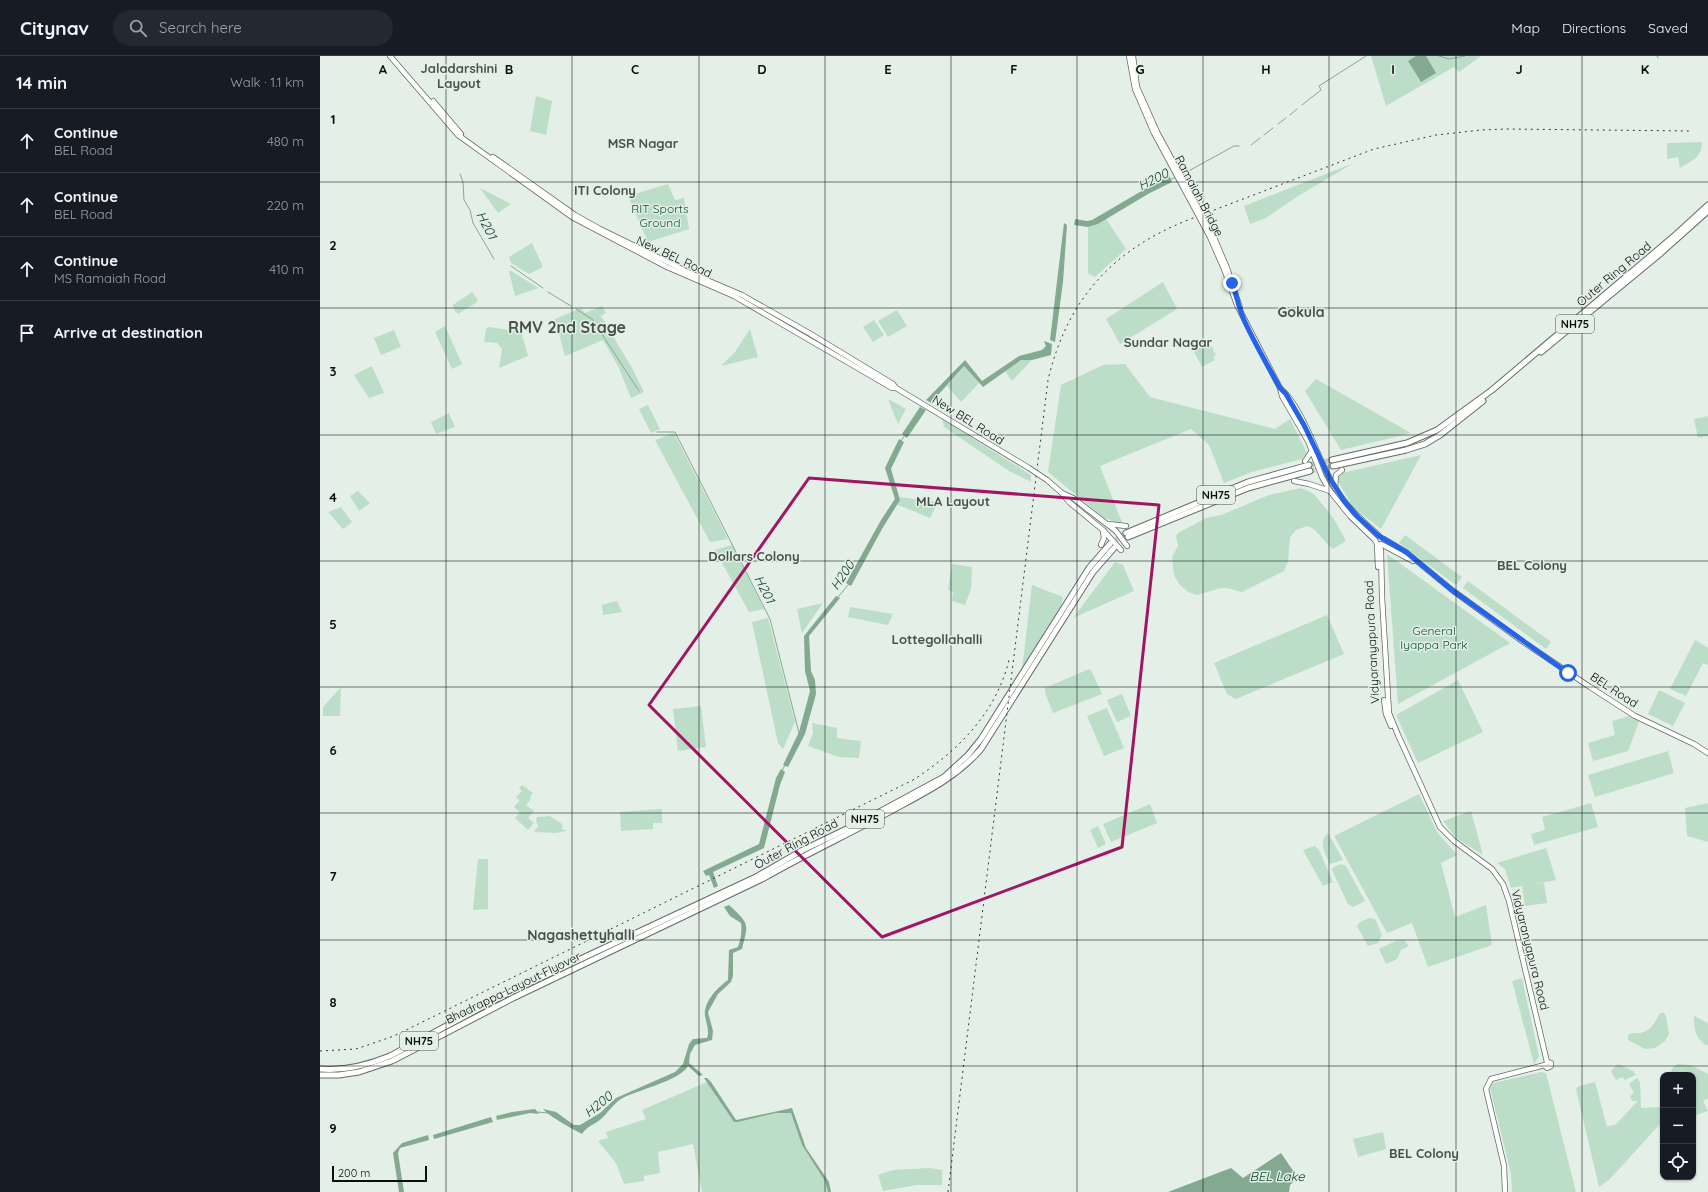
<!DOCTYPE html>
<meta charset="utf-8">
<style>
:root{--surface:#171b24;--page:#242831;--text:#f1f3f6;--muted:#9ea1a6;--line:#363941}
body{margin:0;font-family:Quicksand,sans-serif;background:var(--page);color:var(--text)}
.controls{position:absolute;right:12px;bottom:12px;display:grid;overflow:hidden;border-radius:8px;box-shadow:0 1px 3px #0004}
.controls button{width:36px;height:36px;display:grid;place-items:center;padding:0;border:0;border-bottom:1px solid var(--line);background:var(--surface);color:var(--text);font:20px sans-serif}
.scale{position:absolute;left:12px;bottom:10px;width:95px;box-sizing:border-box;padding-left:4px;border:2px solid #0a0e0c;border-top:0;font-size:11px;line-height:14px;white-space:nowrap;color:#0a0e0c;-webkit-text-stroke:3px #e3efe7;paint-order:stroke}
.stop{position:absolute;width:12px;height:12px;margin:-9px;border:3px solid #2563eb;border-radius:50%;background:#fff}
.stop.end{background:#2563eb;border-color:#fff;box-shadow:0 1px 4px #0008}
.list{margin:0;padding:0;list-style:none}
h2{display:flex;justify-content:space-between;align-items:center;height:52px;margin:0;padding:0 16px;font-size:17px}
h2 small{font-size:13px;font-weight:400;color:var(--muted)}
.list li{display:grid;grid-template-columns:26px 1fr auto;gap:12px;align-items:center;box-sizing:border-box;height:64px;padding:0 16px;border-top:1px solid var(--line)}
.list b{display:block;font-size:15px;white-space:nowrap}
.list p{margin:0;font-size:13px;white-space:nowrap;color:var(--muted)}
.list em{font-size:13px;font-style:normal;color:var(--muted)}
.icon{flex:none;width:22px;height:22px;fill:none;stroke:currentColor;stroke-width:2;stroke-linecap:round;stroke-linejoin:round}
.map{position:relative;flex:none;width:1388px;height:1136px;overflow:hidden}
header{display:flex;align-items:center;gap:24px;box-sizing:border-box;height:56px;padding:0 20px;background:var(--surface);border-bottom:1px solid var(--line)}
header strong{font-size:19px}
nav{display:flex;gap:22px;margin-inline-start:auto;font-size:14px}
.search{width:280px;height:36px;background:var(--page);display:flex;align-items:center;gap:10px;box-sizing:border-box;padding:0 14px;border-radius:22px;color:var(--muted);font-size:15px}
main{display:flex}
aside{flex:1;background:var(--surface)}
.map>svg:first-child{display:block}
</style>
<header>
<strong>Citynav</strong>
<div class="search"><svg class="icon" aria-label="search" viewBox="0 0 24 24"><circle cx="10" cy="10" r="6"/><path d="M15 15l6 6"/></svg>Search here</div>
<nav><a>Map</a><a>Directions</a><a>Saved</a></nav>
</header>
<main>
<aside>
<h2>14 min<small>Walk · 1.1 km</small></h2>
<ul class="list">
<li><svg class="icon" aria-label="ahead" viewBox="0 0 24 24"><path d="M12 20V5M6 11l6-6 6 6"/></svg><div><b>Continue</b><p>BEL Road</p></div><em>480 m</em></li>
<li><svg class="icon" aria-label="ahead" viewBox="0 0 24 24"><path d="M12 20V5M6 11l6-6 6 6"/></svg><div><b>Continue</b><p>BEL Road</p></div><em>220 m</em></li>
<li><svg class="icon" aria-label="ahead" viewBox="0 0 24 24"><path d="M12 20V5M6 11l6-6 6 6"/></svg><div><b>Continue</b><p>MS Ramaiah Road</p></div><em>410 m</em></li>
<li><svg class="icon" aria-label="arrive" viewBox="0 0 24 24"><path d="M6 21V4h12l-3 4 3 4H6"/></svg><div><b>Arrive at destination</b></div></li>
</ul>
</aside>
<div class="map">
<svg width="1388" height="1136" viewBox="0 0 1388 1136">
<rect width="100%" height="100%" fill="#e3efe7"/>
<g fill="#bcdec9">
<polygon points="1051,0 1161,0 1139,16 1134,11 1066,50"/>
<polygon points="216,40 232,45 226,79 210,75"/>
<path d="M 1382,86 C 1382,102 1371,105 1360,112 L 1358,101 L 1347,103 L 1347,87 Z"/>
<polygon points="1034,107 978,140 946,162 930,168 924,150"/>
<polygon points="348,128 355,144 364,142 369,173 328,186 308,140"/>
<polygon points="160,132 191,148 178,157"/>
<polygon points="786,163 806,193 775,221 768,217 768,171 778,168"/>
<polygon points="212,187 223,211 209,218 191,207 189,201"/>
<polygon points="189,215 191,215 219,232 195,240"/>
<polygon points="843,226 857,253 800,288 786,263"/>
<polygon points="152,236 158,244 157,246 138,258 134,254 133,249"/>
<polygon points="282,250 286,257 281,260 312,312 324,336 311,342 298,310 283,284 245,300 235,263 261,252 265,257"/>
<polygon points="577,254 587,270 568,281 558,265"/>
<polygon points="554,264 564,279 553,286 543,271"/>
<polygon points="125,270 142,308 132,313 115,276"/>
<polygon points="169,271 201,276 208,300 179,312 182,293 177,287 164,286 166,273"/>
<polygon points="430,273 438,301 401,310 415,296"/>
<polygon points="74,274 81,291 61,299 54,282"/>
<polygon points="887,283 896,299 893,301 895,304 882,311 872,292"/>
<polygon points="701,304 712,304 692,325 685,315"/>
<polygon points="805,308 830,341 955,373 970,363 987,397 982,403 932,416 904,427 889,389 871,373 780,410 803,469 783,461 728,416 741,329 783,309"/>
<polygon points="52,310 64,337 49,342 34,319"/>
<polygon points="644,310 659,327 641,346 627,330"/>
<polygon points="996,323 1091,377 1021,394 985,335"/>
<polygon points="568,343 586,353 578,368"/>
<polygon points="328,349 340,373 331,377 319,353"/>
<polygon points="129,357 135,371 116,378 111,366"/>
<polygon points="1388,360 1388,380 1378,382 1374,363"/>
<polygon points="622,363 711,419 711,426 689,415 624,371"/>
<polygon points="354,377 408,483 390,486 335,384"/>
<polygon points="1101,399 1061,473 1038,455 1032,449 1019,427 1018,423 1022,417"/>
<path d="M 981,432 L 994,438 L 1014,463 L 1026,485 L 1013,493 C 1003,486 999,474 987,470 L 976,474 L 970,481 L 968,506 L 964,515 L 922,536 L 907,532 L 901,532 L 877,539 L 868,536 L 859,528 L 854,519 L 852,501 L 858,490 L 856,480 L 858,477 L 886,462 L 901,459 L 949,439 Z"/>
<polygon points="38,435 50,447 39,455 30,440"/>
<polygon points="580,441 618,446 610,462 576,448"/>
<polygon points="21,451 32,466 23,473 8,456"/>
<polygon points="1085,479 1142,521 1136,529 1079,487"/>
<polygon points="412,489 444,553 429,556 395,494"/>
<polygon points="1067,498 1190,587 1078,648"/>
<polygon points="795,506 803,509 814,535 753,562"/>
<polygon points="632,508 652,511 651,533 645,549 632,545 633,536 628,534"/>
<polygon points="1148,525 1231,586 1226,593 1143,532"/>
<polygon points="712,529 743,541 741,550 702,613"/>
<polygon points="297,545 302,556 283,559 282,549"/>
<polygon points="503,547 482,577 477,553"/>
<polygon points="530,551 573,558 568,569 528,561"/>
<polygon points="1007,559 1024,598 916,643 907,638 894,607"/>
<polygon points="448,562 475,666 463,693 458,687 432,566"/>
<polygon points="1375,584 1388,592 1388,609 1383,607 1366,640 1350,633"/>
<polygon points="769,613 771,614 782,638 733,657 725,637 725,632"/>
<polygon points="1138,624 1163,676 1098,707 1076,659"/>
<polygon points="21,631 20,660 3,660 3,651"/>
<polygon points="1339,634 1365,647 1353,670 1328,658"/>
<polygon points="802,638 811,660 797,666 787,644"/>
<polygon points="381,650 386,691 358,695 353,653"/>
<polygon points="787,652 804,692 784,700 767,660"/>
<polygon points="1309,660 1319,666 1308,695 1273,705 1268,687 1295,679 1292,665"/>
<polygon points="492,667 517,672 517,682 541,685 539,702 519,701 488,690 493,677"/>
<polygon points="1348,695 1354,717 1275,741 1268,719"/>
<polygon points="202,729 213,737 210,741 211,743 206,749 214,755 208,762 214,767 208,774 195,762 200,756 194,751 200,744 196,741 202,735 199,732"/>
<polygon points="1099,738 1117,776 1137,799 1121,807 1135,861 1166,849 1172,889 1108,911 1092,867 1067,877 1014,780"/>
<polygon points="1271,747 1278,771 1214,789 1211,778 1225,774 1222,761"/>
<polygon points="1388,747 1388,786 1367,780 1365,752"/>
<polygon points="830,748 837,767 791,786 783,768"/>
<polygon points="342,753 342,767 333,767 333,773 301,775 300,756"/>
<polygon points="1151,755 1163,799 1136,782 1123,765"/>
<polygon points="230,760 242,768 243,774 246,774 246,775 236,777 215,776 214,775 218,771 216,764 217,761"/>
<polygon points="778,770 786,788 778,792 770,774"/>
<path d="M 1008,777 L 1023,804 L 1010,808 C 1005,797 998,786 1008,777 Z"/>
<polygon points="995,790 999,794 1013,826 1003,830 983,794"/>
<polygon points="1226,792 1236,824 1211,829 1224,827 1227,847 1205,850 1202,830 1191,832 1185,813 1177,807"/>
<polygon points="158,803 168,803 168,853 153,854"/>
<polygon points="1021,808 1026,810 1045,845 1033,851 1028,848 1012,814 1012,812"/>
<polygon points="1049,862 1055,863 1062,879 1058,887 1048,890 1037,870 1040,866"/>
<polygon points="1078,884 1084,884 1089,890 1081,894 1077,903 1066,908 1059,893"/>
<polygon points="1202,922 1219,1000 1214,1008 1192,925"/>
<path d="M 1340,957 L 1344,957 L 1346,960 L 1349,978 L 1345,985 L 1335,992 L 1325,993 L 1308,984 L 1308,979 C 1312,976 1316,978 1321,977 C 1332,974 1335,966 1340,957 Z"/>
<path d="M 1374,960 L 1388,967 L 1388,990 C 1375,984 1374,973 1374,960 Z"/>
<polygon points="1298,1008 1313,1015 1316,1019 1305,1024 1302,1021 1296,1024 1291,1015"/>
<polygon points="1358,1008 1371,1009 1388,1018 1388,1042 1383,1045 1388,1055 1373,1060 1373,1019 1349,1019 1354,1010"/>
<polygon points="1221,1016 1226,1017 1256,1136 1192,1136 1191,1118 1170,1032 1173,1027"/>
<polygon points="1317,1022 1320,1026 1321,1052 1343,1051 1343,1067 1339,1069 1290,1123 1279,1131 1256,1033 1259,1030 1275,1026 1287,1071 1296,1068 1318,1045 1312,1045 1310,1040 1314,1037 1309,1028"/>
<polygon points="387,1026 418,1066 456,1057 471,1057 482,1089 507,1127 508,1136 382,1136 373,1088 338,1096 340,1117 324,1120 324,1125 304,1128 296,1107 278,1085 288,1082 286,1076 326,1063 322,1054"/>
<polygon points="1063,1076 1066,1093 1038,1101 1033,1083"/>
<polygon points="609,1112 622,1114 622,1129 597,1129 563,1135 558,1119 573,1114"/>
</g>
<g fill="#83aa91">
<polygon points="1096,0 1106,0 1116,17 1101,26 1088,5"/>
<polygon points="849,119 852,126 828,138 778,168 768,171 754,169 755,163 767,165 772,164"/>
<polygon points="744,167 747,169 743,226 735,286 730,284"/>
<polygon points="724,285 732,288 731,299 712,304 701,304 663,331 644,310 611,347 606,344 645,304 662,325 699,300 722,294 726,290"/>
<polygon points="600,351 606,354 587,382 582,378"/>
<polygon points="579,383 584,386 571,413 580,444 562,473 531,530 526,527 561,464 575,443 565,412"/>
<polygon points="516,540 520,542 489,580 491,615 495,624 496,638 485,678 468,711 463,709 479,676 490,635 485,615 484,580"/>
<polygon points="461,713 465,716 460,729 444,792 393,816 398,830 394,832 389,819 386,820 383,815 439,788 456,722"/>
<path d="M 409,849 C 429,868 429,866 422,893 L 413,897 L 413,920 L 411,926 L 398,938 L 388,956 L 393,975 L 392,984 L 375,989 L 370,998 L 369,1007 L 383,1019 L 379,1020 L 368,1010 C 360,1025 316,1034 301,1043 C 293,1048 288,1057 281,1063 C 274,1069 267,1070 262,1078 C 251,1072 230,1061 223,1053 L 236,1056 L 254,1069 L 260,1069 L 280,1057 L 296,1042 L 355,1016 L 363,1008 L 369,988 L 373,983 L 387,982 C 390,975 386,967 385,960 C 383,946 398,931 408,924 L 409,894 L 418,891 C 421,883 422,875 421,867 L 410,860 L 404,851 Z"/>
<polygon points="384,1022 387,1022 391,1026 416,1064 472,1052 486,1092 509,1126 511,1136 508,1136 505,1125 482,1089 471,1057 456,1057 418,1066 414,1066"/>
<polygon points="215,1053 219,1058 210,1057 177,1064 176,1060 192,1056"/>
<polygon points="171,1061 173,1066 114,1083 113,1079"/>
<polygon points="108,1079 109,1084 80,1092 78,1097 84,1136 79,1136 73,1097 82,1087"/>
<polygon points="961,1097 978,1122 970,1129 969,1136 848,1136 911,1112 923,1122"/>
</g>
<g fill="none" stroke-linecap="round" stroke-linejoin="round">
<g stroke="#83aa91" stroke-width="1">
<polyline points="1119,0 1129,3 1145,0"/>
<polyline points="1337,0 1338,2"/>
<polyline points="982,49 1001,34 999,30 1046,0"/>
<polyline points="970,59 977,53"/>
<polyline points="958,68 966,62"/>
<polyline points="944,79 953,72"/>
<polyline points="931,89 940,82"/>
<polyline points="140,118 143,126 144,144 150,154 153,167 174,203"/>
<polyline points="863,118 914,90 919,90"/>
<polyline points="850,124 856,121"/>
<polyline points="191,210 223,232"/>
<polyline points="228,236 251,250"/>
<polyline points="256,253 272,263 319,335"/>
<polyline points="337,376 355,376 450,563 479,677"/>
<polyline points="581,385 585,379"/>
<polyline points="518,541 529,528"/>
<polyline points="462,715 465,709"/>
<polyline points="217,1056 228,1057"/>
</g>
<g stroke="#c2cdc6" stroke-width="5" stroke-dasharray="5 2.5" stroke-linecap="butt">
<polyline points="989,409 1012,404"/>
<polyline points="990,415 1013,410"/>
<polyline points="790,488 806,477"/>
</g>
<g stroke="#626c65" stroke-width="6">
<g id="major">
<polyline points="70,0 138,79 252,161 347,211 414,240 572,332 576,332 709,412"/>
<polyline points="809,0 815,33 834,77"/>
<polyline points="813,0 817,31 837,76"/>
<polyline points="113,45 141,78"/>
<polyline points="173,101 255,159 280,173 368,216 422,239 489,277 573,328 576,332"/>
<polyline points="907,212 920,252"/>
<polyline points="904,213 917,249 960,332 962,340 988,385 1002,421 1010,435 1030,460 1055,484 1057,488 1058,511"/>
<path d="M 961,333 C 982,352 995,394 1008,419 C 1016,435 1026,449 1039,461 C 1045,468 1053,473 1059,480"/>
<polyline points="985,405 992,395"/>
<polyline points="727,424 742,437 749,446 783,474 801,494"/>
<polyline points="974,425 989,428 1010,435"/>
<polyline points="1015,432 1016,419 1022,414"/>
<polyline points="742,437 753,442 796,475 807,490"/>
<polyline points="788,468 806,470"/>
<polyline points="1064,483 1086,496 1132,534 1202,585 1270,631 1315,660 1374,688 1388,697"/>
<polyline points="1061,488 1093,505"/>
<polyline points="781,489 784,482 783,475"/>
<polyline points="1059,489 1061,494 1062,541 1069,657 1078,679 1120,771 1134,785 1172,813 1183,828 1189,845 1227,1006"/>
<polyline points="1064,644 1066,658 1071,670"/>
<polyline points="1225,1009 1227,1012 1231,1010 1231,1007 1227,1006"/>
<polyline points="1185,1136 1184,1110 1166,1033 1171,1023 1225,1009"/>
</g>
</g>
<g stroke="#626c65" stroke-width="7">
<g id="highway">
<polyline points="1221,296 1341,197 1388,155"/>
<polyline points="1012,404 1087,387 1117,374 1172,334 1353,181 1388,149"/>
<polyline points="1013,410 1086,394 1105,388 1120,379 1163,345"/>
<polyline points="806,477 928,426 989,409"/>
<polyline points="808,481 928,432 990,415"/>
<path d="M 0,1013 C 24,1015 48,1009 70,1000 L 190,936 L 436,821 L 483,794 L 539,767 L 624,721 L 648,699 L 661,683 L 769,512 L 790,488"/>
<path d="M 0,1019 L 19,1019 L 39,1016 L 72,1005 L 193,942 L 444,822 C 486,798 529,778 571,755 C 604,737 636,722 661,693 L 773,516 L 794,492"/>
</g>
</g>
<use href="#major" stroke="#fff" stroke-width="4.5"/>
<use href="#highway" stroke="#fff" stroke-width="5"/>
<g stroke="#343a37" stroke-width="1" stroke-dasharray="2 4" stroke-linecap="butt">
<path d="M 0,995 L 36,993 L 74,980 L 593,724 C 638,695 676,657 689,604"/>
<path d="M 628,1136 L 728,324 C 747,244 792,194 868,164 L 1054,93 L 1116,79 L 1161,74 L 1185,73 L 1372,75"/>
</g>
<g stroke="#626c65" stroke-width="6" stroke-linecap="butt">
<g id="major-bridge">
<polyline points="837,76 893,179 907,212"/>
<polyline points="834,77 890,181 904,213"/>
<polyline points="709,412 727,424"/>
</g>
</g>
<use href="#major-bridge" stroke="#fff" stroke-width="4.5"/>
</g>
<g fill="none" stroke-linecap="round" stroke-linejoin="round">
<path stroke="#2563eb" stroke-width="5" d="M 912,227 C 917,240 919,254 925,266 C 935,288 948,310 960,332 L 966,338 L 984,369 L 1008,419 L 1024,445 L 1038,461 L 1059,480 L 1086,496 L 1132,534 L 1248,617"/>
</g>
<path fill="none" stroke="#a01662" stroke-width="3" stroke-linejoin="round" d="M 489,422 L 839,449 L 802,791 L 562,881 L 329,649 Z"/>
<path fill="none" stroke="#0a0e0c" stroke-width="1" stroke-opacity="0.55" d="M 126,0 L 126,1136M 252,0 L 252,1136M 379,0 L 379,1136M 505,0 L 505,1136M 631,0 L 631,1136M 757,0 L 757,1136M 883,0 L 883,1136M 1009,0 L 1009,1136M 1136,0 L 1136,1136M 1262,0 L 1262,1136M 0,126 L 1388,126M 0,252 L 1388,252M 0,379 L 1388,379M 0,505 L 1388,505M 0,631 L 1388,631M 0,757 L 1388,757M 0,884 L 1388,884M 0,1010 L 1388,1010"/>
<g text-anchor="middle" stroke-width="3" stroke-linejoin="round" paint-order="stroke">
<g fill="#e3efe7" stroke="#4b524e" stroke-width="1">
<rect x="1236" y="259" width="38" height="18" rx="3"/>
<rect x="877" y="430" width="38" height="18" rx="3"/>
<rect x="526" y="754" width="38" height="18" rx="3"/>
<rect x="80" y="976" width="38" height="18" rx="3"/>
</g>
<g font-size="11" font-weight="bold" fill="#0a0e0c">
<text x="1255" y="272">NH75</text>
<text x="896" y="443">NH75</text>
<text x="545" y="767">NH75</text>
<text x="99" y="989">NH75</text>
</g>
<g font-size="12" fill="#0a0e0c" stroke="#e3efe7">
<text transform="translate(879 140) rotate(62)" y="4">Ramaiah Bridge</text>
<text transform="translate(354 201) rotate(25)" y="4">New BEL Road</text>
<text transform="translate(1294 218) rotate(-40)" y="4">Outer Ring Road</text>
<text transform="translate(648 364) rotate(32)" y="4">New BEL Road</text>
<text transform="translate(1052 586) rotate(-93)" y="4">Vidyaranyapura Road</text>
<text transform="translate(1294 634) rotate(33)" y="4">BEL Road</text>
<text transform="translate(476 788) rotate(-28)" y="4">Outer Ring Road</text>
<text transform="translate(1210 894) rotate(76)" y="4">Vidyaranyapura Road</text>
<text transform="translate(193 932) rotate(-26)" y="4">Bhadrappa Layout Flyover</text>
</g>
<g font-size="12" fill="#0a5030" stroke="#e3efe7">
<text x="340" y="157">RIT Sports<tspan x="340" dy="14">Ground</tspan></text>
<text x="1114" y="579">General<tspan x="1114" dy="14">Iyappa Park</tspan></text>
</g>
<g font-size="13" font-weight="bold" fill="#47524b" stroke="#e3efe7">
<text x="139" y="17">Jaladarshini<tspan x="139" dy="15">Layout</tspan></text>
<text x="323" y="92">MSR Nagar</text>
<text x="285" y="139">ITI Colony</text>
<text x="848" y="291">Sundar Nagar</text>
<text x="633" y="450">MLA Layout</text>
<text x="434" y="505">Dollars Colony</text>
<text x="1212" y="514">BEL Colony</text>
<text x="617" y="588">Lottegollahalli</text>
<text x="1104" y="1102">BEL Colony</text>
</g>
<g font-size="13" font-style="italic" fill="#124229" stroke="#e3efe7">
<text transform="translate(833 123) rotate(-27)" y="5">H200</text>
<text transform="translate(167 169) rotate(63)" y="5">H201</text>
<text transform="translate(522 519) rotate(-56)" y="5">H200</text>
<text transform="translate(445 533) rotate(63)" y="5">H201</text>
<text transform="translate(278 1048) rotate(-39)" y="5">H200</text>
<text x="957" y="1125">BEL Lake</text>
</g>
<g font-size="14" font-weight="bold" fill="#47524b" stroke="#e3efe7">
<text x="981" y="261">Gokula</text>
<text x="261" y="884">Nagashettyhalli</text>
</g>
<g font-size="16" font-weight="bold" fill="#47524b" stroke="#e3efe7">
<text x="247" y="277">RMV 2nd Stage</text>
</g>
</g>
<g font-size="13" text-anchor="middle" font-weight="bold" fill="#0a0e0c" stroke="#e3efe7" stroke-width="3" stroke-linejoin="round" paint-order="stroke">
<text x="63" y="18">A</text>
<text x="189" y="18">B</text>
<text x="315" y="18">C</text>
<text x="442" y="18">D</text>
<text x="568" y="18">E</text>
<text x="694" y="18">F</text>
<text x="820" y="18">G</text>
<text x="946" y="18">H</text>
<text x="1073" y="18">I</text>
<text x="1199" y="18">J</text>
<text x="1325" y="18">K</text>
<text x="13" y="68">1</text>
<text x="13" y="194">2</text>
<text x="13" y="320">3</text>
<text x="13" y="446">4</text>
<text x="13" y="573">5</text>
<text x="13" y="699">6</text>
<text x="13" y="825">7</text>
<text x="13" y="951">8</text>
<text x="13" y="1077">9</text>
</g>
</svg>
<div class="controls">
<button>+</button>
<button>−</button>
<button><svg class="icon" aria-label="locate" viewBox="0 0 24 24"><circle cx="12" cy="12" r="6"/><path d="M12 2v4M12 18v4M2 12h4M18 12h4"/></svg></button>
</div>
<div class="scale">200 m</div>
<div class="stop" style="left:1248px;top:617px"></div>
<div class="stop end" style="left:912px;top:227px"></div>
</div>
</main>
